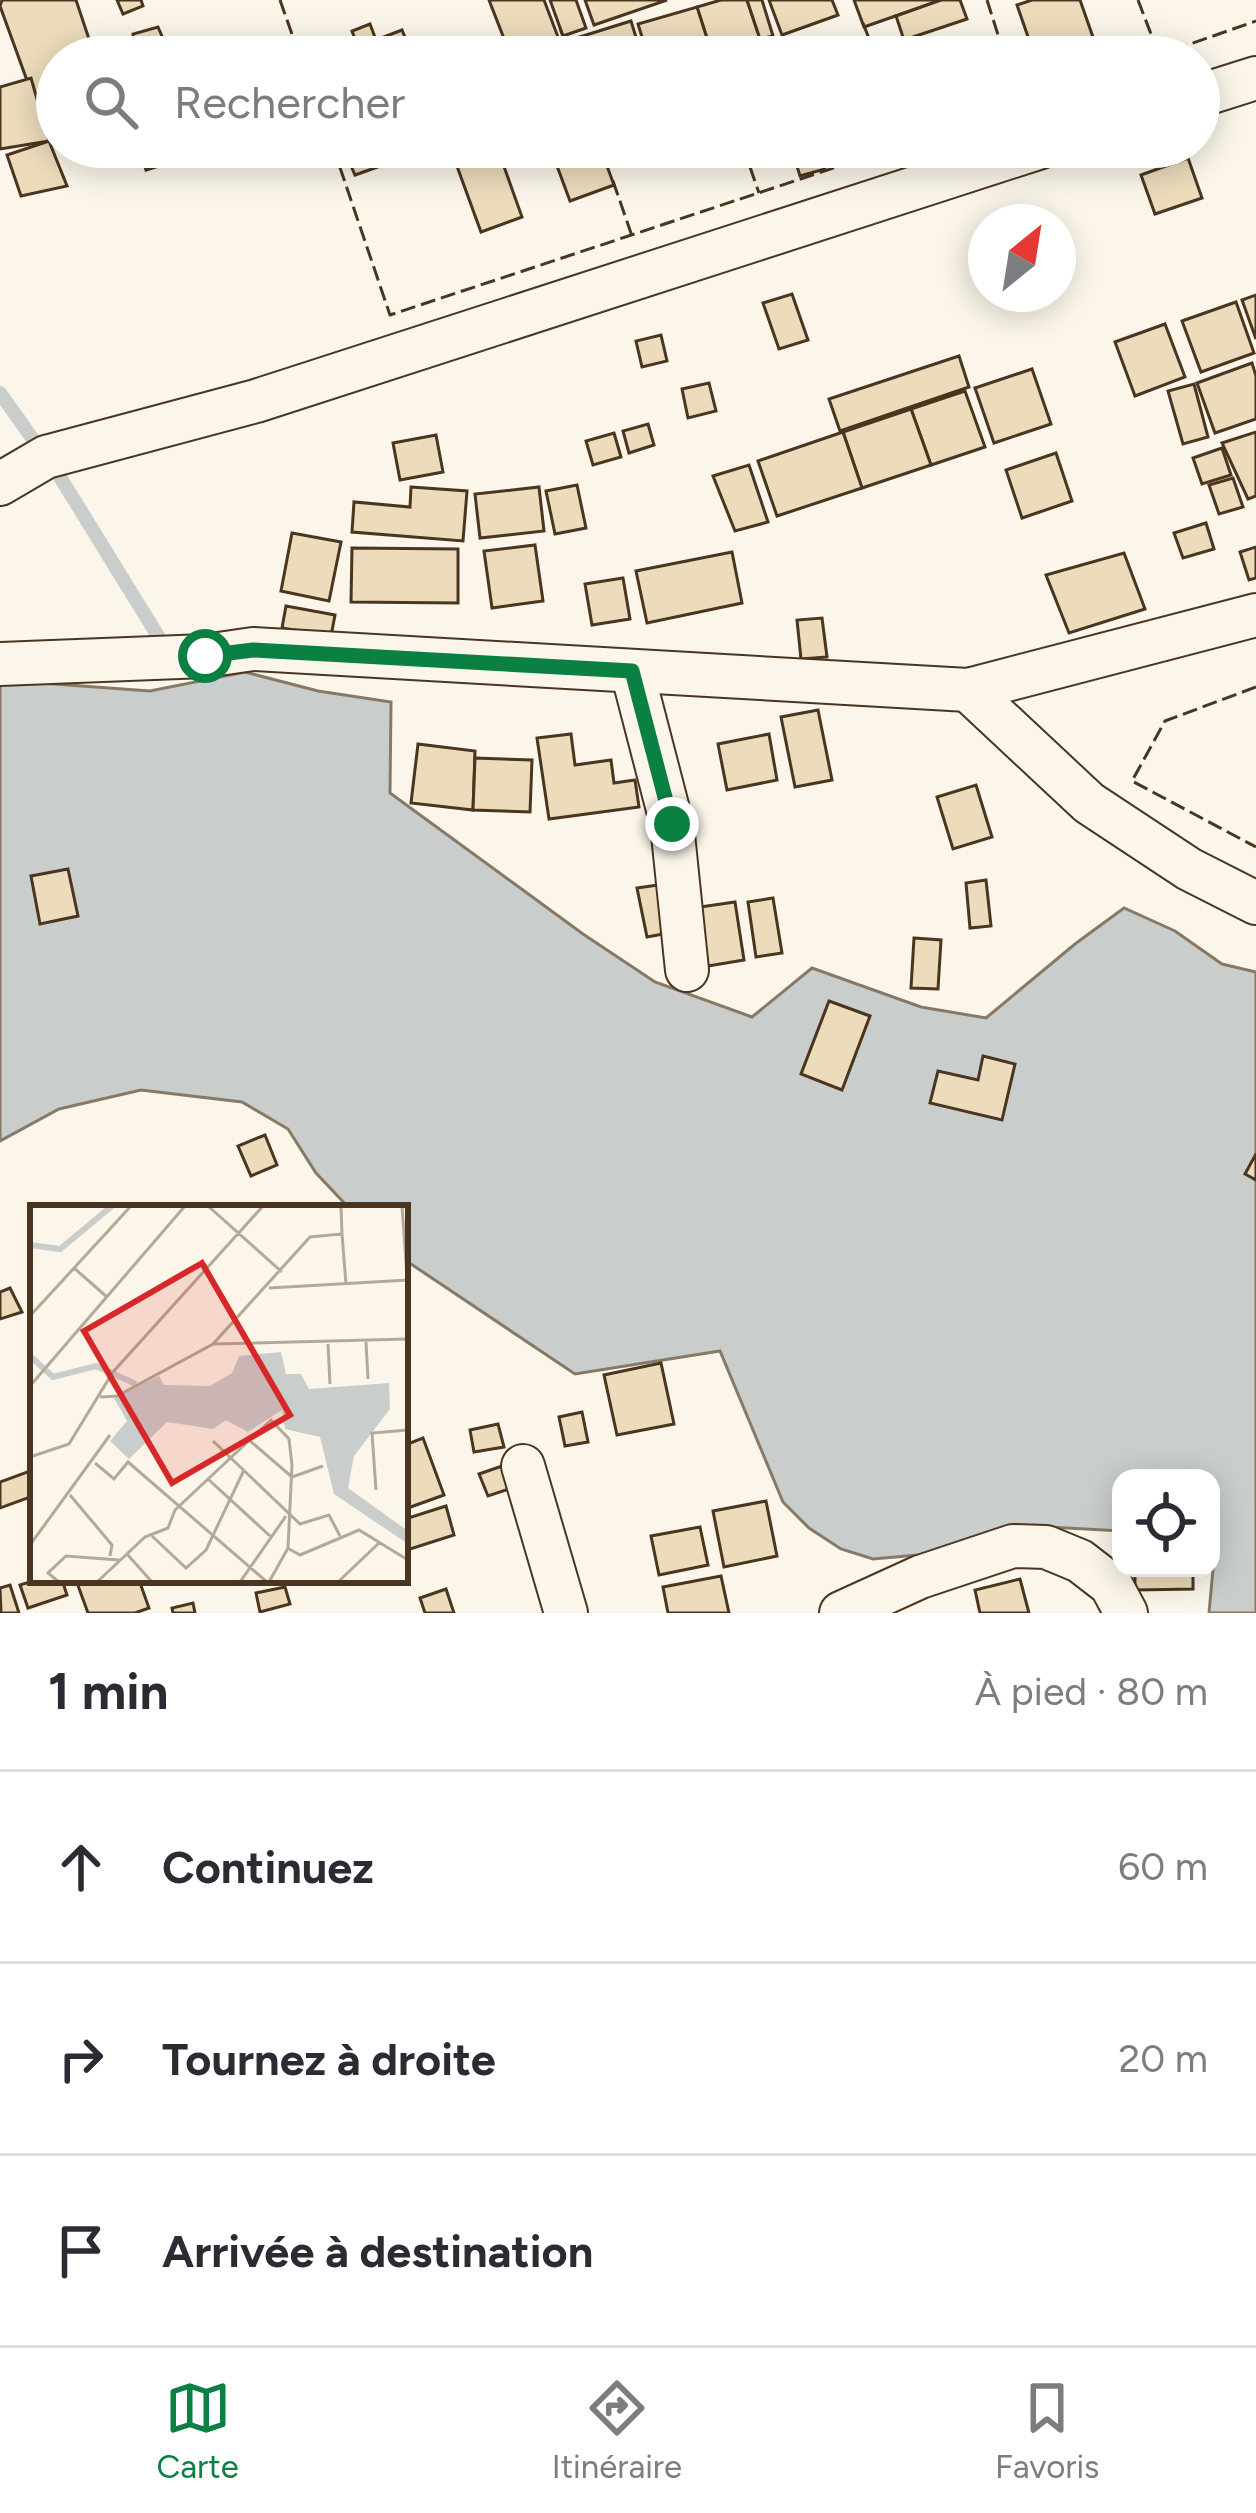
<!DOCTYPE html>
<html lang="fr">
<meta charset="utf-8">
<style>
:root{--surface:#fff;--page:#f7f7f7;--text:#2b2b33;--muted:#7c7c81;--line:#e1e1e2;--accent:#0b8043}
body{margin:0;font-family:Figtree,sans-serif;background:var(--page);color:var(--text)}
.controls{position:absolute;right:36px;bottom:36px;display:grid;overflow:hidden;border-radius:24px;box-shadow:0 6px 30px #0003}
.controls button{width:108px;height:108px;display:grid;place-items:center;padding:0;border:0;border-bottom:3px solid var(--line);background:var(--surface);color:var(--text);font:60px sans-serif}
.compass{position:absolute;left:968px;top:204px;width:108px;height:108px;border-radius:50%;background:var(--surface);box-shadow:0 6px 30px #0003;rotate:30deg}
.stop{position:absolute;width:36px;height:36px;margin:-27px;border:9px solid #0b8043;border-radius:50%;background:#fff}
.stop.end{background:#0b8043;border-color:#fff;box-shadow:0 3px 12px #0008}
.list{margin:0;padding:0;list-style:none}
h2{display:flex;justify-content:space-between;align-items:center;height:156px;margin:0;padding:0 48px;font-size:51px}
h2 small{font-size:39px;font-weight:400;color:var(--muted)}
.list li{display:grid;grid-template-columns:78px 1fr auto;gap:36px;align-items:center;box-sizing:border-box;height:192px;padding:0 48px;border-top:3px solid var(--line)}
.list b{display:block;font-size:45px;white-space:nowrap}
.list em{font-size:39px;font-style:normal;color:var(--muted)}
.icon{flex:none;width:66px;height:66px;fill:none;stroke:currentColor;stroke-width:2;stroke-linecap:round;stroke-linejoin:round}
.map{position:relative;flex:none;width:1256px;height:1613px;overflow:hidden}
.search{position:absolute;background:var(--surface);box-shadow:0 6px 30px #0003;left:36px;right:36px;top:36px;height:132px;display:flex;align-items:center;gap:30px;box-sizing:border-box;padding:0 42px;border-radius:66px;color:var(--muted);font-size:45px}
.sheet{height:732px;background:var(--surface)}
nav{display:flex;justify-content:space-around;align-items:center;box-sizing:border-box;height:168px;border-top:3px solid var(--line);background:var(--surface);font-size:33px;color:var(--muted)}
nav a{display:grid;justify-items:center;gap:6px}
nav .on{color:var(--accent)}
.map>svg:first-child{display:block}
</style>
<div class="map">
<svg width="1256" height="1613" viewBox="0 0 1256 1613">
<rect width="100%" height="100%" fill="#fbf6e9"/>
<polygon fill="#c9cecd" stroke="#887966" stroke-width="3" points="245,672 318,691 391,702 390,793 583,934 655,982 752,1017 812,968 921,1007 986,1018 1075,944 1124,908 1175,931 1222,964 1256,972 1256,1613 1209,1613 1216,1537 1211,1535 1211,1478 1121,1478 1121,1531 1013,1525 929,1554 873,1559 841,1549 809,1528 783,1502 720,1351 575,1374 405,1260 405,1208 349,1208 316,1173 288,1129 242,1102 141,1090 59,1109 0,1141 0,680 150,691"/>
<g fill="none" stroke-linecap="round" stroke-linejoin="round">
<polyline stroke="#c9cecd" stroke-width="14" points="0,393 60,477 166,649"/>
</g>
<g fill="#ecdcbc" stroke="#4a3520" stroke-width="3">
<polygon points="2,0 76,0 95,57 57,57 57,138 49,141 0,6"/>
<polygon points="117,0 141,0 143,6 123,14"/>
<polygon points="489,0 544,0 558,37 510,54"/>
<polygon points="550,0 576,0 586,28 563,36"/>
<polygon points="585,0 667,0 594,25"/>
<polygon points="721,0 747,0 760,39 712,54 697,7"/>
<polygon points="747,0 762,0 773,36 760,39"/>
<polygon points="769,0 832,0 838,15 782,35"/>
<polygon points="854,0 941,0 864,27"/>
<polygon points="941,0 960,0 967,19 904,40 896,16"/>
<polygon points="1032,0 1080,0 1100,57 1035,57 1017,5"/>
<polygon points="697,7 713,57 648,57 638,24"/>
<polygon points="631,21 642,57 576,57 570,40"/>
<polygon points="370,24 376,40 402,30 413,57 362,57 352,31"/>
<polygon points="158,27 171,57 135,57 133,34"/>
<polygon points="31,78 49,141 0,149 0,87"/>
<polygon points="49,141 67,186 21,196 7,155"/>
<polygon points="139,147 192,147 194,155 146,170"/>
<polygon points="343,147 411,147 414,154 355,175"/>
<polygon points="450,147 497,147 522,217 481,232"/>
<polygon points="550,147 600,147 614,185 570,201"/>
<polygon points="791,147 818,147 825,169 800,176"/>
<polygon points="1188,158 1202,198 1155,214 1141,175"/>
<polygon points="792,294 808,340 779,349 763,303"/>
<polygon points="1256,295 1256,339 1242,300"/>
<polygon points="1236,302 1254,353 1201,372 1182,321"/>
<polygon points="1165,324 1185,377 1135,396 1115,342"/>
<polygon points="661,335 667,361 642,367 636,341"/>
<polygon points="959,356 969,387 840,431 829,399"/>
<polygon points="1252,363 1256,376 1256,419 1215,433 1197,383"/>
<polygon points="1032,369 1051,424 994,443 975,388"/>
<polygon points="709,383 716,411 688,418 682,389"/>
<polygon points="1194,384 1208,437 1183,444 1168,391"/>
<polygon points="965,391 985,447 931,465 911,409"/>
<polygon points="911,409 931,465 862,488 843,432"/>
<polygon points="648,424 654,445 629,453 623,431"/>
<polygon points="843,432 862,488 777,516 758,461"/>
<polygon points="1256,432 1256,496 1248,499 1222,443"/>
<polygon points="614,433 621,457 593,465 586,441"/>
<polygon points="436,435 443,472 400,480 393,443"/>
<polygon points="1222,448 1231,475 1202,484 1193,458"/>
<polygon points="1056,453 1072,501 1022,518 1006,470"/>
<polygon points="749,465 768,522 735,531 713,476"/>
<polygon points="1233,478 1243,507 1219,514 1209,485"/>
<polygon points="577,485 586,528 555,534 546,491"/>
<polygon points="411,487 467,491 463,541 352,532 354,502 410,507"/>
<polygon points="539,487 544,531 480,538 475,494"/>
<polygon points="1206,523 1214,549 1183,558 1174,533"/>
<polygon points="292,533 341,542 329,601 281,591"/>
<polygon points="535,545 543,601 492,608 484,551"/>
<polygon points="1256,547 1256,578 1249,580 1240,552"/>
<polygon points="352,548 458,549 458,603 351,602"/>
<polygon points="732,552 742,603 647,623 636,571"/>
<polygon points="1124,553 1145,609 1069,633 1046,575"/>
<polygon points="623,578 630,619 592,625 585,584"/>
<polygon points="286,606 335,615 331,636 282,628"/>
<polygon points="822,618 827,657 801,659 797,620"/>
<polygon points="818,710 832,780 795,787 781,717"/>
<polygon points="571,734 575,765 611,760 614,783 635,780 639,807 549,819 537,738"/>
<polygon points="769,734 777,780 727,790 718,744"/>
<polygon points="418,744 475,751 473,810 411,803"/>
<polygon points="475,758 532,760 530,812 473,810"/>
<polygon points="976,785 992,837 953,849 937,797"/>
<polygon points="68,869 78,916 40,924 31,876"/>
<polygon points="986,880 991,926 970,928 966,883"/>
<polygon points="665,884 674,932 647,937 637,888"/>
<polygon points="773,898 782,953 756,957 748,902"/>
<polygon points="735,902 744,960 708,966 700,907"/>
<polygon points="914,938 941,940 938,989 911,988"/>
<polygon points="829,1001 870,1016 842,1090 801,1074"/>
<polygon points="983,1056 1015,1064 1002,1120 930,1103 938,1071 978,1080"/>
<polygon points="265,1135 277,1165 251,1176 238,1146"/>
<polygon points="1256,1154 1256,1180 1245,1174"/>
<polygon points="10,1288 22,1312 0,1319 0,1292"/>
<polygon points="661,1363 674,1424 617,1435 604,1375"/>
<polygon points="582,1412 588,1442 565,1446 559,1417"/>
<polygon points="498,1424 504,1447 474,1452 470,1430"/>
<polygon points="423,1438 444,1495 405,1509 405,1445"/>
<polygon points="505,1465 509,1489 488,1496 479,1474"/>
<polygon points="30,1471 33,1496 0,1508 0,1482"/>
<polygon points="766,1501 777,1556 724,1567 713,1511"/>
<polygon points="446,1506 454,1535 407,1550 405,1519"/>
<polygon points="700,1527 708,1565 659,1575 651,1536"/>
<polygon points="1135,1568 1193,1568 1193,1589 1135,1590"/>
<polygon points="721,1576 729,1613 668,1613 663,1587"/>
<polygon points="1020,1579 1029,1613 980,1613 975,1590"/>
<polygon points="36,1580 62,1580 67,1595 28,1608 20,1585"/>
<polygon points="76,1580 139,1580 149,1608 135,1613 88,1613"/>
<polygon points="10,1585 19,1613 1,1613 0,1588"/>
<polygon points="285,1587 290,1604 260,1612 256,1593"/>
<polygon points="446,1589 454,1613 425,1613 420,1598"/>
<polygon points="193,1603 195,1613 173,1613 172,1608"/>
</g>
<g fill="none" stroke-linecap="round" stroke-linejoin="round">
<g stroke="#4a3520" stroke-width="46">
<g id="street">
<polyline points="1199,96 1256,78"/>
<polyline points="0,484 46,457 256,401 1041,147"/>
<polyline points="0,664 205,656 253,649 968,690 1256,615"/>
<polyline points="632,671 672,825 687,970"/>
<polyline points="968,690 1089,803 1189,869 1256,903"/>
<polyline points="523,1466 566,1613"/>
<polyline points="841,1613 920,1577 1013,1546 1046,1547 1080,1561 1111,1585 1126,1613"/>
</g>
</g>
<use href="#street" stroke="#fbf6e9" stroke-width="42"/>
<g stroke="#4a3520" stroke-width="3" stroke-dasharray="15 6" stroke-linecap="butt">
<polyline points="280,0 300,57"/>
<polyline points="987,0 1005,57"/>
<polyline points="1138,0 1159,55"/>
<polyline points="863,23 876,57"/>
<polyline points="560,28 570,57"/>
<polyline points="1153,57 1256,21"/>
<polyline points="333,147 390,315 897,147"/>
<polyline points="743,147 759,193"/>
<polyline points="613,181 632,236"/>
<polyline points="1256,687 1165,721 1132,781 1256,847"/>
</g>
</g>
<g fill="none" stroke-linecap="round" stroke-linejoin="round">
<polyline stroke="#0b8043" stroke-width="15" points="205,656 253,650 632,671 672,824"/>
</g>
<g transform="translate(30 1205)">
<rect width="378" height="378" fill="#fbf6e9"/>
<path d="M 251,147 L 256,169 L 271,169 L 279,184 L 359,178 L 360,204 L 324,251 L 318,283 L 378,326 L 378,339 L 304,289 L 290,232 L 255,224 L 252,205 L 218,227 L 196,215 L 183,224 L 137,217 L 99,254 L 80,236 L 97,216 L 84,193 L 129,171 L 134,180 L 180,181 L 202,168 L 209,151 Z" fill="#c9cecd"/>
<path fill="none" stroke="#c9cecd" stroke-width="6" d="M 0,40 L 30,44 L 82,1M 0,151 L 23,172 L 66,161 L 106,179"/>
<path fill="none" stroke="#b4a999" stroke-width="3" d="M 178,1 L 252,67M 372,1 L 378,86M 312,29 L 316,79M 44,63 L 77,92M 239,83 L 378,75M 0,111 L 101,1M 336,137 L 338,174M 183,139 L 378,134M 298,139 L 300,179M 0,181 L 155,1M 70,192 L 87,191 L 183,139 L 280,32 L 312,29 L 311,1M 219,235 L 262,272 L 293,261M 183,236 L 270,319 L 299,310 L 310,331M 0,252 L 39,239 L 83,167 L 233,1M 65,258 L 84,274 L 98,257 L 237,377M 178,274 L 240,331M 346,285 L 342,228 L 378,225M 40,290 L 82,340 L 80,351M 122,331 L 156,363 L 176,345 L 214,265M 0,340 L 80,230M 259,344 L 270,350 L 329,325 L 378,355M 97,349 L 122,377M 29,377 L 18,368 L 36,351 L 89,355M 67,377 L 115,332 L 138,323 L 145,305 L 241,215 L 259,234 L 262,260 L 258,343 L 239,377M 210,377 L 256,311M 308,377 L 350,337"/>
<path fill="#d62828" fill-opacity="0.15" stroke="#d62828" stroke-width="6" d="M 172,58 L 260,210 L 142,278 L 54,126 Z"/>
<rect width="378" height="378" fill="none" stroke="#4a3520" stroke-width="6"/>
</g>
</svg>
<div class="controls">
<button><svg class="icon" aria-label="locate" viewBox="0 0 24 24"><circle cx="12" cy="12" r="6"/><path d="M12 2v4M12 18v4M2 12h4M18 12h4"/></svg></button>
</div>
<svg class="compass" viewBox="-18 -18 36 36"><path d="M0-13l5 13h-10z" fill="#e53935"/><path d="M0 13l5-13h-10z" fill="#7c7c81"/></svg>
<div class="stop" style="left:205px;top:656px"></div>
<div class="stop end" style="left:672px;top:824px"></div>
<div class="search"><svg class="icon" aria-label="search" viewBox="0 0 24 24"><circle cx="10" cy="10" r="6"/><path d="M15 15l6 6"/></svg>Rechercher</div>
</div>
<section class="sheet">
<h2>1 min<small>À pied · 80 m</small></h2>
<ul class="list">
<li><svg class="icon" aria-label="ahead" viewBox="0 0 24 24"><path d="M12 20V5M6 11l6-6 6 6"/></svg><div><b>Continuez</b></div><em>60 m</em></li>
<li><svg class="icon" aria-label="right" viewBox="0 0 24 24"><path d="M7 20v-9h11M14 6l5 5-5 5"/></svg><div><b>Tournez à droite</b></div><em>20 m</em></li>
<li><svg class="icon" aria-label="arrive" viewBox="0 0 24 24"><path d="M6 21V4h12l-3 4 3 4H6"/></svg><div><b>Arrivée à destination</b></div></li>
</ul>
</section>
<nav>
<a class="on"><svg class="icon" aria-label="map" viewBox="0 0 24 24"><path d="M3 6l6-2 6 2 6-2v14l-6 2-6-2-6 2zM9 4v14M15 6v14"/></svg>Carte</a>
<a><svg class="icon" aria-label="directions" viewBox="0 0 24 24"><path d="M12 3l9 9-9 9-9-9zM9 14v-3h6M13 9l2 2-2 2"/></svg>Itinéraire</a>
<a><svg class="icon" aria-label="saved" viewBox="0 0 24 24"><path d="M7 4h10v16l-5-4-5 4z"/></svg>Favoris</a>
</nav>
